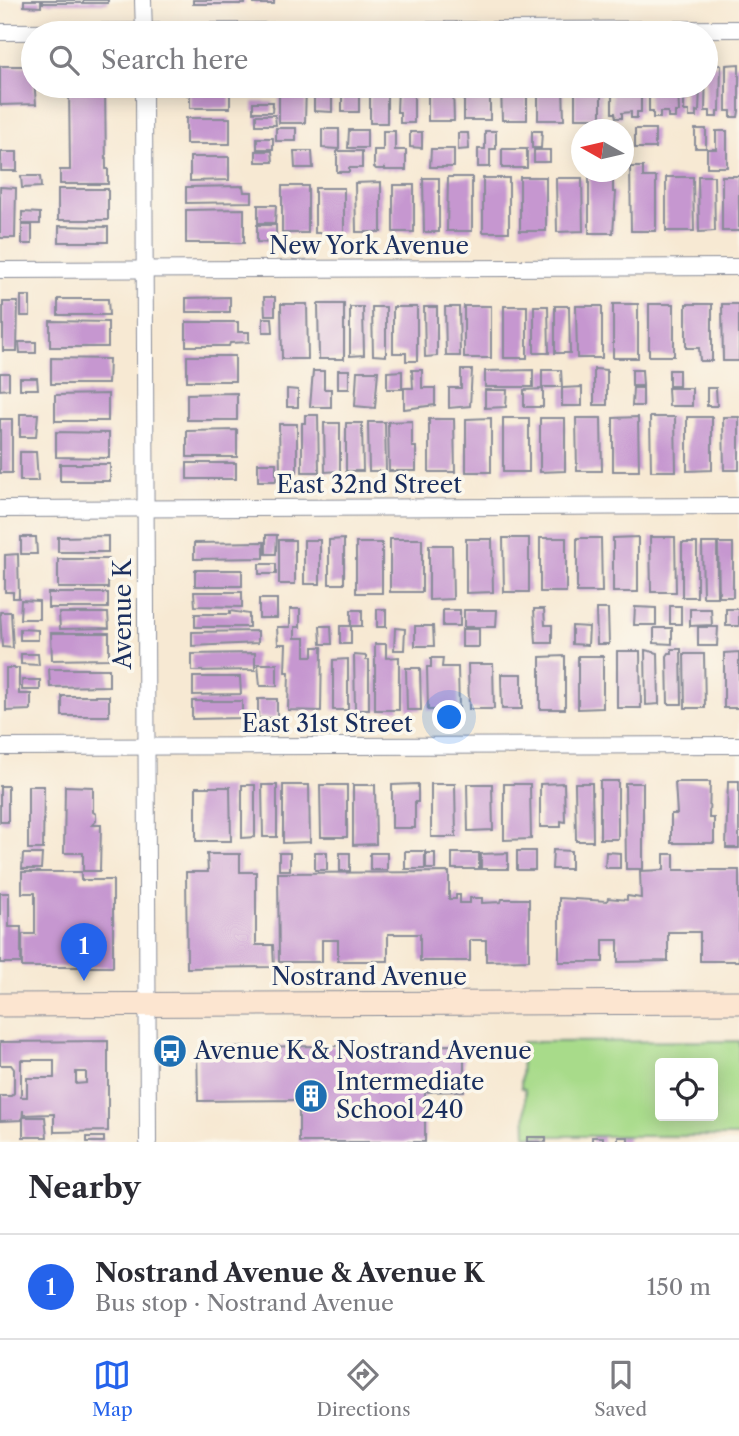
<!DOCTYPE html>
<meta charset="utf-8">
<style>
:root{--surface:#fff;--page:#f7f7f7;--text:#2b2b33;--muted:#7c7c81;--line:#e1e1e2;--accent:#2563eb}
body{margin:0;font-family:"Libre Caslon Text",serif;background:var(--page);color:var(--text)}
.controls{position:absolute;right:21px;bottom:21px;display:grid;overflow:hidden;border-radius:7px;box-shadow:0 4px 18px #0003}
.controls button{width:63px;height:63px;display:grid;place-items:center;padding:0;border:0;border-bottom:2px solid var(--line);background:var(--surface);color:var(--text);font:35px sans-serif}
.compass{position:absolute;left:571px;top:119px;width:63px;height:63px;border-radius:50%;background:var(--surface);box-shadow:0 4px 18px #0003;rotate:278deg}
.you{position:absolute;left:450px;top:718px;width:24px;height:24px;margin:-18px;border:5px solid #fff;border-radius:50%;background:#1a73e8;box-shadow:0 0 0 10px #1a73e833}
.badge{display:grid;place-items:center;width:46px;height:46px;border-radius:50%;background:var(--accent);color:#fff;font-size:23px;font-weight:700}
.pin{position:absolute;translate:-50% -58px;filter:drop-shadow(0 2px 4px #0008)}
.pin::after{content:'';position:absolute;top:37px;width:24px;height:21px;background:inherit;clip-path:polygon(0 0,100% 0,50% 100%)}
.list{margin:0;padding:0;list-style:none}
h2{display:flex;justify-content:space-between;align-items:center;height:91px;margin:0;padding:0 28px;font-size:30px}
h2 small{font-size:23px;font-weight:400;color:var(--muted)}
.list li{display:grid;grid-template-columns:46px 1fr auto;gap:21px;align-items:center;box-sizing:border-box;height:105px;padding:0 28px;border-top:2px solid var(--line)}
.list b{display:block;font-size:26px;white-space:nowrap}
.list p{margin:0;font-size:23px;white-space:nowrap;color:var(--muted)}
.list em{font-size:23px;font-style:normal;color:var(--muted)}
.icon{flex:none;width:38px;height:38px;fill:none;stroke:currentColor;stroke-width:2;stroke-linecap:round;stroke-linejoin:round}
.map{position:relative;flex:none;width:739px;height:1142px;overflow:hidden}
.search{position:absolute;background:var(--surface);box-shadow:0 4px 18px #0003;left:21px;right:21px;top:21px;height:77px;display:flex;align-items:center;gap:18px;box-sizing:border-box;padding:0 24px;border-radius:38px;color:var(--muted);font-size:26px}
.sheet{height:196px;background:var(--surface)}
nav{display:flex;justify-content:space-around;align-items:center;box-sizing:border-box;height:98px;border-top:2px solid var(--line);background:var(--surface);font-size:19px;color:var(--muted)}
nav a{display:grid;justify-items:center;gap:4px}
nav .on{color:var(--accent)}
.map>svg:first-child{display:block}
</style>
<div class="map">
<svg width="739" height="1142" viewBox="0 0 739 1142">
<rect width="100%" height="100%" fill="#fbf7ec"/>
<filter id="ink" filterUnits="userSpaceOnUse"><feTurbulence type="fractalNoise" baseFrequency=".0143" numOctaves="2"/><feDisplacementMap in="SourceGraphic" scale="14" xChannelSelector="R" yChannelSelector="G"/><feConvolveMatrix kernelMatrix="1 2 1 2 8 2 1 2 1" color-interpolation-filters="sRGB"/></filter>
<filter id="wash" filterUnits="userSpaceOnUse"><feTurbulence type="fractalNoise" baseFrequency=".00686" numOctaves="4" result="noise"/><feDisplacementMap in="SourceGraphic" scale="28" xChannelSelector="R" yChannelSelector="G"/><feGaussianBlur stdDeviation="1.57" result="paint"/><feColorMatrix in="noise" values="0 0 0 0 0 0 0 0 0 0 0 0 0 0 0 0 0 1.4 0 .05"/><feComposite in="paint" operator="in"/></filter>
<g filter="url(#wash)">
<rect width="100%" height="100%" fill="#f7e9d3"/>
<path fill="#a8db8a" stroke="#628574" stroke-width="2" fill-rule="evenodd" d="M 739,1041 L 739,1136 L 526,1136 L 525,1089 L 521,1088 L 522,1042 ZM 660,1063 L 713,1063 L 713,1116 L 660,1116 Z"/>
<g id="blocks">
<g fill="#c697d0" fill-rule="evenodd">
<polygon points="24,0 41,0 41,7 24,6"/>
<rect x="43" y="0" width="65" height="3"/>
<rect x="193" y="0" width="52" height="4"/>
<rect x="254" y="0" width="20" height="4"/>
<polygon points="739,64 739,111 738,117 731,117 731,111 726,111 726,65"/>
<polygon points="706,65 721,65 720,111 717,111 717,117 710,117 710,111 705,111"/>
<polygon points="0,66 33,66 36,104 0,105"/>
<polygon points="69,86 105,86 106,169 108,169 108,184 60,184 60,170 70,170"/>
<polygon points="186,86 230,86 230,108 190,108 190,95 187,95"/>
<polygon points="279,86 306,86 305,123 279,123"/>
<polygon points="314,86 332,86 332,112 314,111"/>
<rect x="342" y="86" width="17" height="26"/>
<rect x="370" y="86" width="17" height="37"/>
<polygon points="398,86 414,86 414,123 400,123 400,112 397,112"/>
<polygon points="428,86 453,86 454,121 428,121"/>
<rect x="464" y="86" width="26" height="34"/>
<polygon points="501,86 527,86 527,120 502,120"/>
<polygon points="538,86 563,86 564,120 538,120"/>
<rect x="575" y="86" width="26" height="32"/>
<polygon points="612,86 641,86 641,112 637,112 637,118 631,118 631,112 622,113 622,118 616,118 615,113 612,113"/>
<polygon points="649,86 678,86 679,112 675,112 675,118 668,118 668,112 660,112 660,118 653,118 653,112 649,112"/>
<polygon points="684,86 700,86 699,112 696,111 696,117 689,117 689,111 684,111"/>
<polygon points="253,102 273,102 272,112 253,112"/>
<polygon points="256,115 275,115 276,125 256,125"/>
<rect x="186" y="118" width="44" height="26"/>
<rect x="276" y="128" width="20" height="13"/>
<polygon points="322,129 339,129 339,149 322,148"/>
<rect x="635" y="129" width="20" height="19"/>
<rect x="695" y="129" width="11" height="19"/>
<polygon points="349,130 367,130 367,148 348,148"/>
<polygon points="383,131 395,131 395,150 406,150 406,170 385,170 385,167 384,169 376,169 374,167 374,150 383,150"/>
<polygon points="485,131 496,131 496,149 490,149 490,167 478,167 478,149 485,149"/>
<polygon points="532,131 542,131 541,148 532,148"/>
<polygon points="716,131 727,131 727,167 707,167 707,149 716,149"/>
<polygon points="410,132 422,132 422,148 410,147"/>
<polygon points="458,133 468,133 469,149 458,150"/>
<rect x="257" y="138" width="16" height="11"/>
<polygon points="431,149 454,149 454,167 430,167"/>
<rect x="502" y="149" width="25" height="19"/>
<rect x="534" y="150" width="16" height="12"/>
<polygon points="256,151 272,151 273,162 256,162"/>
<polygon points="294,151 312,151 313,168 295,168"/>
<polygon points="337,151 362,151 362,168 349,168 349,172 337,172"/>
<rect x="1" y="152" width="16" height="19"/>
<polygon points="190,157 229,157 229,180 190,181"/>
<polygon points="630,167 643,167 643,177 656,177 656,231 631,231"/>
<polygon points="589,175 613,175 613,192 616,192 613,233 589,233"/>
<polygon points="21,176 40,176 41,187 22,188"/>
<polygon points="698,176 714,176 715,231 699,232"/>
<rect x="722" y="176" width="17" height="55"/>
<polygon points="448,177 472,177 472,231 447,231"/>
<rect x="520" y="177" width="26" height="54"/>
<polygon points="666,177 693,177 694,231 666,231"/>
<polygon points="423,178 439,178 439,232 424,232"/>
<rect x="483" y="178" width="26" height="54"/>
<polygon points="556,178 582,178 583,231 557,232"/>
<polygon points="381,182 381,232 356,232 355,183"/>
<rect x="393" y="185" width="21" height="47"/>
<polygon points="243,186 244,192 252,192 252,202 186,203 186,187"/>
<rect x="282" y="186" width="26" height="47"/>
<polygon points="0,187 16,188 15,238 0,238"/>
<rect x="315" y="188" width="29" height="45"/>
<rect x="58" y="189" width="50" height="31"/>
<polygon points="258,205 276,205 275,223 258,223"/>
<polygon points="244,209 244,243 186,243 186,210"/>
<polygon points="22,212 40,213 40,224 22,224"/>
<rect x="22" y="225" width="10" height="19"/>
<polygon points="257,225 276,225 276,243 257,242"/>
<polygon points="59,226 108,227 108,242 59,242"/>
<rect x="21" y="296" width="9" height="20"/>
<polygon points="230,297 230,312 186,312 186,298"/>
<polygon points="264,297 275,297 275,315 265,315"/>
<polygon points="58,299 108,299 109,315 58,315"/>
<polygon points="3,302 18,302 17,351 3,351"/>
<polygon points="281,304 307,304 308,359 282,359"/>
<polygon points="318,304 344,304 344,359 319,359"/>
<rect x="613" y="304" width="25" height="54"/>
<rect x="649" y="304" width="25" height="52"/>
<polygon points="686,304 712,304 712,361 700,361 699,348 686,348"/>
<polygon points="722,304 739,304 739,361 723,361"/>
<rect x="464" y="306" width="27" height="52"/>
<rect x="504" y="306" width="23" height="52"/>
<polygon points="534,306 548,306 549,353 534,353"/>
<polygon points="555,306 569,306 570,353 555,353"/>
<polygon points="576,306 602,306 602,358 577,358"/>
<polygon points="350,307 363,307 364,355 350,356"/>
<polygon points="372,307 386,307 386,356 373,355"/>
<polygon points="393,307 417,307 417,361 406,361 406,353 393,353"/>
<polygon points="424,307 437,307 437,356 425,357"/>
<polygon points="445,307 459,307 460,356 446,356"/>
<polygon points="263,318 272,318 273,332 263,332"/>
<polygon points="50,321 108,322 108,347 50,347"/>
<polygon points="186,322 238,322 238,332 249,332 249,342 230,343 229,346 186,346"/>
<polygon points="19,342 36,342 36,353 20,353"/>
<rect x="187" y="356" width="48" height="25"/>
<polygon points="51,358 109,359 108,384 51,384"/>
<polygon points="594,369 607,370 607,405 594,405"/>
<rect x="338" y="370" width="11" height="19"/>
<polygon points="412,370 422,370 422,388 435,388 435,405 404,409 404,388 413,388"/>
<polygon points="461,370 472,370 470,406 449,408 449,388 461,388"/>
<polygon points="533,370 533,387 485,387 485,371"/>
<polygon points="542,370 561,370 562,387 542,387"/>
<polygon points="632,370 642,370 643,386 632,386"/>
<rect x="669" y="370" width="10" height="16"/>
<polygon points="313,371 324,371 324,389 331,389 331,407 310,407"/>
<polygon points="357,371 378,371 375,408 355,406"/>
<polygon points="402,371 402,389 387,389 387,372"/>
<polygon points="0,373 9,373 9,389 0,390"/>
<polygon points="20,378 37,378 38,389 20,389"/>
<polygon points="582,387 582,406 562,406 562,388"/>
<polygon points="633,388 643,388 643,406 632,406"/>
<polygon points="668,388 692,388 692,406 669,406"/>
<polygon points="707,388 716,388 717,406 707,406"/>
<polygon points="287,389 298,390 298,407 287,407"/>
<polygon points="543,389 543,407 524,407 524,390"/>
<polygon points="485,390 507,390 506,407 485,408"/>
<polygon points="237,393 237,420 187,420 187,394"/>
<polygon points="108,394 108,421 55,421 55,395"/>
<polygon points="20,414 38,414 36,437 20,437"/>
<polygon points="305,415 318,415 319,472 302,472 302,423 305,423"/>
<polygon points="638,417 639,471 613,471 613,418"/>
<polygon points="650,417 675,417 676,471 651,471"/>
<polygon points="687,417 712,417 712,470 687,471"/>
<polygon points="723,417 739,417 739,470 724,470"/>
<polygon points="491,418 491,472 466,472 466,419"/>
<rect x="503" y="418" width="26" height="54"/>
<polygon points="540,418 565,418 565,471 540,472"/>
<polygon points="576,418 601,418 602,471 577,471"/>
<rect x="0" y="419" width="12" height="54"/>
<polygon points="429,419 454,419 455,472 429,472"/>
<polygon points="412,421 412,447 416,447 416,471 389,471 388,422"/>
<polygon points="368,422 385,422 386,471 369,471"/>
<polygon points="324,423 340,423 340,471 325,472"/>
<polygon points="346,423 362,423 363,471 346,471"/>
<polygon points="279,424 297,424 297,472 280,472"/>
<polygon points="237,430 237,457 187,457 187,431"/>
<polygon points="56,432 109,433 109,458 56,457"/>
<polygon points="20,452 36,452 38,481 20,481"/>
<rect x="187" y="463" width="49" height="16"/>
<rect x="258" y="463" width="18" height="18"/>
<rect x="60" y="464" width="50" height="17"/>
<polygon points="266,535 277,535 276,554 266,554"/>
<polygon points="108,536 108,552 58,552 58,537"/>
<polygon points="21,537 36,537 37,554 21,554"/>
<polygon points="638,537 638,592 613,592 613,538"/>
<polygon points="650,537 675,537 676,592 651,592"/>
<polygon points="503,538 529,538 529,592 504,592"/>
<rect x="540" y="538" width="26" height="54"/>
<polygon points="577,538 601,538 602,592 577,592"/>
<polygon points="344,539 344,584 329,584 329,540"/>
<rect x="390" y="539" width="32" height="53"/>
<polygon points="466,539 492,539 493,592 466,593"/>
<rect x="279" y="540" width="16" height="44"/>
<rect x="304" y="540" width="16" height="44"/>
<polygon points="264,542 264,558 194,559 194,543"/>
<rect x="356" y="543" width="26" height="50"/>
<rect x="682" y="543" width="15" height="54"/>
<polygon points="702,543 717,543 717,597 703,597"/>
<polygon points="718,543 733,543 733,597 719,597"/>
<polygon points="429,545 452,545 453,599 429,600"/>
<polygon points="18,554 19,598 13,598 13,592 5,592 5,555"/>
<rect x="58" y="559" width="50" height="29"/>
<rect x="259" y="564" width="17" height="10"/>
<rect x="195" y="570" width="47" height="16"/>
<polygon points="194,592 242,592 242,607 195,606"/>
<rect x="48" y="593" width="60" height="15"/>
<rect x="259" y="599" width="18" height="19"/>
<polygon points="21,600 39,601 39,619 20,619"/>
<rect x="670" y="606" width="11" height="18"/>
<polygon points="635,607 656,608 656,625 634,625"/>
<polygon points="290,609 300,609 300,627 295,627 295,638 305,638 305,656 313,656 313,647 322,647 321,711 288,710 289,672 285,672 286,644 278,644 277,627 290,627"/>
<polygon points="377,609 386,610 386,627 377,627"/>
<polygon points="534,609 544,609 545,625 552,625 552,643 536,643"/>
<polygon points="596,609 608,609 609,644 597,644"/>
<polygon points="690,609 711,609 712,625 690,626"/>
<rect x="726" y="609" width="13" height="17"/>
<polygon points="351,610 362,610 362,626 351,626 351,644 340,644 340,626 351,626"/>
<rect x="443" y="610" width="17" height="16"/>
<polygon points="464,610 497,610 496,627 464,627"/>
<polygon points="230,611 249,614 249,627 195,627 195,614 230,614"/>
<polygon points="0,612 11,612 13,648 2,647"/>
<polygon points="59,613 108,613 109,628 60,629"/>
<polygon points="320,626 331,626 332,644 321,644"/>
<polygon points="415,626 433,626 434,646 415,646"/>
<polygon points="572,626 589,627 588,645 572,644"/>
<polygon points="698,627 718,627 717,646 698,646"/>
<polygon points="395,628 405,629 404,650 394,650"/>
<polygon points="654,628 672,628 672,644 654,643"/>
<polygon points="20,629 38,630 38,640 20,640"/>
<rect x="462" y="629" width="17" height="18"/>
<polygon points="258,631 258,643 192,646 192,632"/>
<polygon points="51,633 109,633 109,659 52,660"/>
<polygon points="375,644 386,644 386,658 399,657 399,710 375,710"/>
<polygon points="672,649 681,649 682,704 668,704 667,656 669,653 672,653"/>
<polygon points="645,650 658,653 659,704 646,705"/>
<polygon points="617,651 640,651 641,708 617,708"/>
<polygon points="739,652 739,708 724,708 724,653"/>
<polygon points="255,653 255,670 192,671 192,654"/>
<polygon points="21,654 38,654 39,665 21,664"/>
<polygon points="684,654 704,654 705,708 685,708"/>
<polygon points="354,655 366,656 366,660 369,660 369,710 355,710"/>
<polygon points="565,656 565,709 540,709 540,657"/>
<polygon points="578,656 603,656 603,708 578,709"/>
<polygon points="431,658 443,658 442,667 458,667 459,710 428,710 427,667 431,667"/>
<polygon points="348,659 348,710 333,710 333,660"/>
<polygon points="258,664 277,664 277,686 260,686"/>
<polygon points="468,664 493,664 494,709 469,709"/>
<polygon points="6,668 19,668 19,694 31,694 31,710 6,711"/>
<polygon points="406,668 420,668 421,710 407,710"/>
<polygon points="49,669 109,669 109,686 50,687"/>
<polygon points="501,674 522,674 522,709 502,709"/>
<polygon points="193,677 240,677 241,694 193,695"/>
<rect x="22" y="680" width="18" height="10"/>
<rect x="62" y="696" width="47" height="20"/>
<rect x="258" y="699" width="19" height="19"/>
<polygon points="192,701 242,701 242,718 192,719"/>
<rect x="600" y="781" width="18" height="58"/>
<polygon points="728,781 739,781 739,848 726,848"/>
<polygon points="675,782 710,782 709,818 714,818 714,843 671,843 671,814 677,814"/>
<polygon points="564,783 565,822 561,821 561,827 540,827 540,784"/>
<polygon points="575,783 592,783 593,841 576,841"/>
<polygon points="625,783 643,783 643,869 626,869"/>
<polygon points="418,784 418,802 415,802 415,828 392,828 392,785"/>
<polygon points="431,784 455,784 456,837 431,837"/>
<polygon points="467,784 492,784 493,830 468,831"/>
<polygon points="504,784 530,784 531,839 504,840"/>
<polygon points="242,785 255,785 255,837 242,838"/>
<polygon points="262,785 277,785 277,837 263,837"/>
<polygon points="283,785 309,785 310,842 283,843"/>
<polygon points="320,785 347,785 347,837 321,837"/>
<polygon points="353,785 375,785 376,844 353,845"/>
<rect x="0" y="786" width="8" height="36"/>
<polygon points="28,786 44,786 43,849 28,849"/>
<polygon points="65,786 93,787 93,812 96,814 96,821 92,825 101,825 100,871 83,871 83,853 64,853"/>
<polygon points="196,787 230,787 231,841 196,841"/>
<polygon points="553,850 571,851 571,869 552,869"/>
<rect x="405" y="851" width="20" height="18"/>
<rect x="517" y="851" width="18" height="19"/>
<rect x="315" y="852" width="12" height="18"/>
<polygon points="606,852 620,853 620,868 605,868"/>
<rect x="279" y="853" width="11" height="17"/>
<rect x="340" y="853" width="10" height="18"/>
<rect x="370" y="853" width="17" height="17"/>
<rect x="426" y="853" width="9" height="16"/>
<rect x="452" y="853" width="27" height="16"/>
<polygon points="508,853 508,869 481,869 481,854"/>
<polygon points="23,854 42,854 41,869 22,869"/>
<polygon points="207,854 240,854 240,872 256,872 256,945 273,945 274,967 187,968 186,872 208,872"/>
<polygon points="664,854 674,854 674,870 739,870 739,961 700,961 700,932 668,932 668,961 618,962 618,940 603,940 603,962 559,962 559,898 607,901 608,898 627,900 627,896 641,898 640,871 664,870"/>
<polygon points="22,872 81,872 81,880 113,880 113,967 22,967 22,934 35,934 35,893 22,893"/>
<polygon points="449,872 449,899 456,899 456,895 460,895 460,903 470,903 470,898 482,898 482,903 501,902 502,899 529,899 529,960 486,961 486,940 470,940 470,961 420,961 420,934 388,934 388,961 338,961 338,940 322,940 322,962 279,962 278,873"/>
<polygon points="0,893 9,893 9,927 21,927 21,963 0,963"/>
<path d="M 108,1041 L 108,1131 L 54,1132 L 54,1114 L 23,1115 L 23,1110 L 22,1120 L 0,1121 L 0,1096 L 11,1096 L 14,1093 L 14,1069 L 11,1065 L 0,1065 L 0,1042 ZM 21,1060 L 54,1060 L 54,1078 L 27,1078 L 27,1097 L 21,1097 ZM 76,1072 L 86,1072 L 86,1083 L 76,1084 Z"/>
<polygon points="464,1045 464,1091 425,1092 425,1142 299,1142 299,1100 198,1101 197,1047"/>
<polygon points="23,1117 45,1117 47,1137 23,1137"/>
<rect x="87" y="1137" width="17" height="5"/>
<rect x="527" y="1137" width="19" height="5"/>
<rect x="592" y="1137" width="11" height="5"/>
<rect x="618" y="1137" width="10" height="5"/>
</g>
</g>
</g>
<g filter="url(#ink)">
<use href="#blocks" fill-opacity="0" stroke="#898c98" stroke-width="2"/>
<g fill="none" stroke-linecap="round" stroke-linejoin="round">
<g stroke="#898c98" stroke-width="18">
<g id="minor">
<polyline points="143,0 144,33"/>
<polyline points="0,32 739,29"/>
<polyline points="144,86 148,1142"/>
<polyline points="0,270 739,267"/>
<polyline points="0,509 739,506"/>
<polyline points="0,747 739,745"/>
</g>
</g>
<g stroke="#898c98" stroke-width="25">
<polyline id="secondary" points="0,1005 739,1002"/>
</g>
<use href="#minor" stroke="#fff" stroke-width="16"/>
<use href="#secondary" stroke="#fce5d0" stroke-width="23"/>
</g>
</g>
<defs>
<g id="bus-disc" transform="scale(1.75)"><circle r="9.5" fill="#1f6fb2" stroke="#fbf7ec"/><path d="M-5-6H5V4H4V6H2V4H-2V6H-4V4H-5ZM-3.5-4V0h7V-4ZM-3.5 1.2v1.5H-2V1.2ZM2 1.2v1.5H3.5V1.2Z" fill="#fff"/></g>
<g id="building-disc" transform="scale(1.75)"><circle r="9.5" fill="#1f6fb2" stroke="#fbf7ec"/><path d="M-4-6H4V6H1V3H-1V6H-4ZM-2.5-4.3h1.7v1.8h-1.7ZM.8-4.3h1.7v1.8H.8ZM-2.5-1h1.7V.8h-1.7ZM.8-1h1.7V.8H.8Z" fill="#fff"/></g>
</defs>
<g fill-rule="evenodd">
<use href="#bus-disc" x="170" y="1051"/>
<use href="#building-disc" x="311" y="1096"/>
</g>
<g text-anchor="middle" stroke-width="7" stroke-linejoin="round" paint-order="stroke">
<g font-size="24" fill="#1b2f5e" stroke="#fbf7ec">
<text x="369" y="254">New York Avenue</text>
<text x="369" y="493">East 32nd Street</text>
<text transform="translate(123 614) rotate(-90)" y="8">Avenue K</text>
<text x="327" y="732">East 31st Street</text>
<text x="369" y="985">Nostrand Avenue</text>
</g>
<g font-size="24" fill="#1b2f5e" stroke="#fbf7ec" text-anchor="start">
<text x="194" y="1059">Avenue K &amp; Nostrand Avenue</text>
<text x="336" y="1090">Intermediate<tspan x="336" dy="28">School 240</tspan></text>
</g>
</g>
</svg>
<div class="controls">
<button><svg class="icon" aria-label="locate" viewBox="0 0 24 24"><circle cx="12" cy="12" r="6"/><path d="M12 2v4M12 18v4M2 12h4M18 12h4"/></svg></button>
</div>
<svg class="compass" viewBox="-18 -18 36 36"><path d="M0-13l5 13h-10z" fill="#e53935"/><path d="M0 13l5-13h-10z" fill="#7c7c81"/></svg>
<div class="you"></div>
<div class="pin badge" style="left:84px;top:981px">1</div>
<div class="search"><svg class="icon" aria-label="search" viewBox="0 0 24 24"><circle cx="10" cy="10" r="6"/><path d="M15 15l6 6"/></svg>Search here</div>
</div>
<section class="sheet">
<h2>Nearby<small></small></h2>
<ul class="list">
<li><span class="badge">1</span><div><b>Nostrand Avenue &amp; Avenue K</b><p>Bus stop · Nostrand Avenue</p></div><em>150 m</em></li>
</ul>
</section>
<nav>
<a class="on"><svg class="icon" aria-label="map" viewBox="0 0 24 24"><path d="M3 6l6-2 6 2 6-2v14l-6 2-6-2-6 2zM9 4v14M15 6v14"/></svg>Map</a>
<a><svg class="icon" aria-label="directions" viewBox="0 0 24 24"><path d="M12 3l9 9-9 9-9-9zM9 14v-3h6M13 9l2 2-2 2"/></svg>Directions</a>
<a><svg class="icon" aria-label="saved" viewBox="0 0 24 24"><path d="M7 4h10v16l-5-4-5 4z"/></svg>Saved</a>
</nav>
